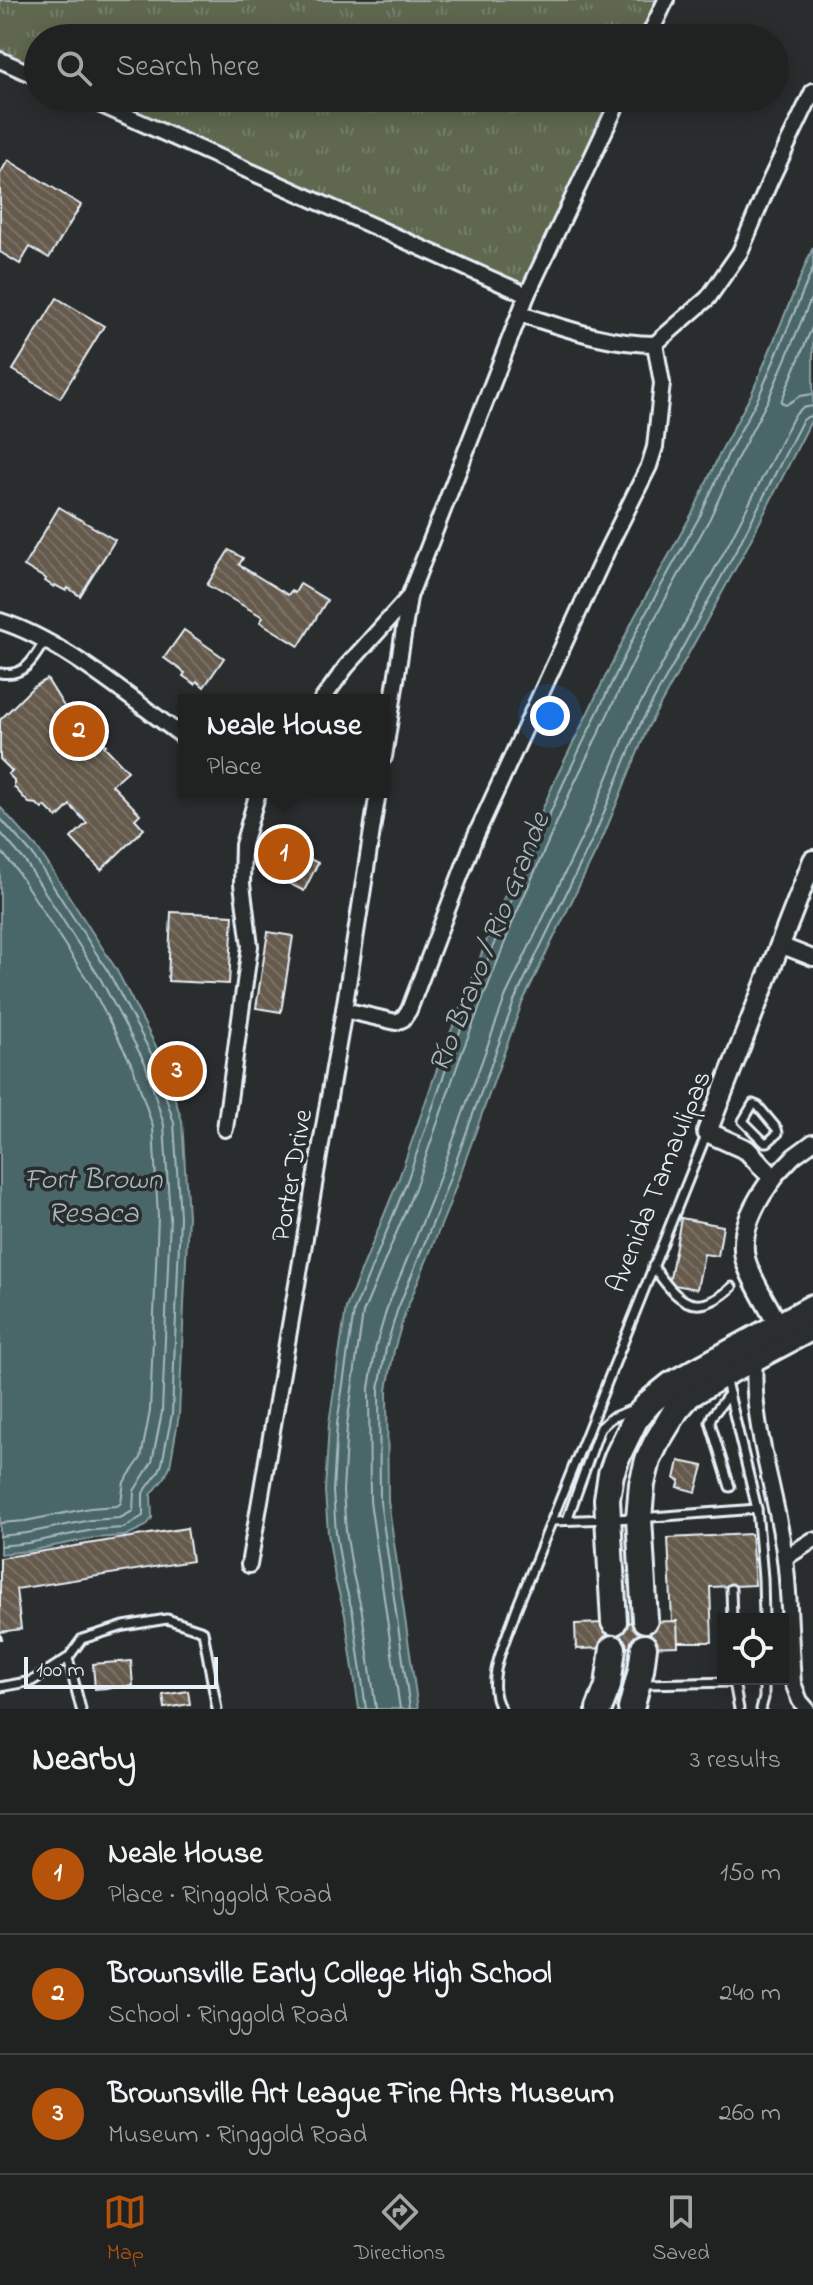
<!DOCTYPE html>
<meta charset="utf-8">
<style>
:root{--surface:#202222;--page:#282a2a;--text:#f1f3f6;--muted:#a2a4a5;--line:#3d3f40;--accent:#b45309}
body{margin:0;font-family:"Indie Flower",sans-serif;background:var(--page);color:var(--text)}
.controls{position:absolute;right:24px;bottom:24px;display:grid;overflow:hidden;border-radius:0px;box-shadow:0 4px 20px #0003}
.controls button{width:72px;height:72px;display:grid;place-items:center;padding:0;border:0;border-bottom:2px solid var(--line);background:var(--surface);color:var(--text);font:40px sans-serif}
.scale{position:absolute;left:24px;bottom:20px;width:194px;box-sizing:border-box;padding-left:8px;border:4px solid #e8f1f8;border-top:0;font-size:22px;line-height:28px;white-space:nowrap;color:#e8f1f8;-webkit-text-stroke:6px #2a2d2e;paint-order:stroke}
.you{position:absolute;left:550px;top:716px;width:28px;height:28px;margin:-20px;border:6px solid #fff;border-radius:50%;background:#1a73e8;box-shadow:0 0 0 12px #1a73e833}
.badge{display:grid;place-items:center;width:52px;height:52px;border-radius:50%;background:var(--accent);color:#fff;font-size:26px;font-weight:700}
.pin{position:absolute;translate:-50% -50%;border:4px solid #fff;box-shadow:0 2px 8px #0006}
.popup{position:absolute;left:178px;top:694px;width:212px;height:104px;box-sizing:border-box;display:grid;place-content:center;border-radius:0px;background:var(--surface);filter:drop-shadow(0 2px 6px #0005);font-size:26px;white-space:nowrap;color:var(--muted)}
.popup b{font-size:30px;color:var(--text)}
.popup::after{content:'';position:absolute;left:50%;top:100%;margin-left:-16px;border:16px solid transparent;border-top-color:var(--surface)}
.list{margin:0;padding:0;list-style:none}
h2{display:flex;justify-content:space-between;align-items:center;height:104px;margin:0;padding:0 32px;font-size:34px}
h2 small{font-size:26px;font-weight:400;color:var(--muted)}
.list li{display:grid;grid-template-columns:52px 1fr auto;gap:24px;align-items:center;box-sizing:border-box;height:120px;padding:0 32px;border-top:2px solid var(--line)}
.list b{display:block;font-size:30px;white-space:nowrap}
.list p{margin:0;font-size:26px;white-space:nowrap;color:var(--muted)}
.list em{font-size:26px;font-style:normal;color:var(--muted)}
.icon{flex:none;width:44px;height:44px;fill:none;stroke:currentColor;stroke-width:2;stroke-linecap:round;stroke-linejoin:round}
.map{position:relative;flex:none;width:813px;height:1709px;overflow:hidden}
.search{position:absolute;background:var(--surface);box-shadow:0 4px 20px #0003;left:24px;right:24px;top:24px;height:88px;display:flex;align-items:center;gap:20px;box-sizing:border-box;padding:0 28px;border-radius:44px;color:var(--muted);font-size:30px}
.sheet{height:464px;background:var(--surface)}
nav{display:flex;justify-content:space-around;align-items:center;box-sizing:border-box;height:112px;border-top:2px solid var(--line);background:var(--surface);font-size:22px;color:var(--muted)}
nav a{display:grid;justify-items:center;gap:4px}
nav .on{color:var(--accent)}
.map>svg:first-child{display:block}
</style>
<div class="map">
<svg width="813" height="1709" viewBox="0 0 813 1709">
<defs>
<pattern id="grass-tufts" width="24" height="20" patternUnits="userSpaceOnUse" patternTransform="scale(2)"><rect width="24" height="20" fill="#5e684f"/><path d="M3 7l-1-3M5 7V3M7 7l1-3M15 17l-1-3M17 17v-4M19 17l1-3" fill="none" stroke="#757e69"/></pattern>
<pattern id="building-back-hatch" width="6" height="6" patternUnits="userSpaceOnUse" patternTransform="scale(2)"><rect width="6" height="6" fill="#655a4c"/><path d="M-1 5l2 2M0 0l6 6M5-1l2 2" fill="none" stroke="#7b7267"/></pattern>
</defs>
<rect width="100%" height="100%" fill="#2a2d2e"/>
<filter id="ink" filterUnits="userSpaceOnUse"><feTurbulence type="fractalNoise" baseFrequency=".0125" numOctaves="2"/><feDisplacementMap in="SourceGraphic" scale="16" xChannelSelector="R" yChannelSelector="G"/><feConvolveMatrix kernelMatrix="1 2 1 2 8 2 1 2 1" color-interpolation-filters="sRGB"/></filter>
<g filter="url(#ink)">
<g fill="url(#grass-tufts)" stroke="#a3aca4" stroke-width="2">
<polygon points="0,0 662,0 645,38 38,38 38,78 0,61"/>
<polygon points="83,98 618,98 527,295"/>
</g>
<g fill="#486668" stroke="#889ea2" stroke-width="2">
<polygon points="813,247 813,417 745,551 648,727 603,837 522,1003 448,1208 405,1313 394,1350 387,1390 388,1501 418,1709 359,1709 345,1615 335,1578 328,1533 325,1491 329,1424 346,1308 398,1181 444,1049 500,907 556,778 634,618 694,510 721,451 752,393"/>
<polygon points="0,807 39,850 116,969 161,1056 182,1121 188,1216 179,1415 170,1466 165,1477 151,1495 152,1518 146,1526 125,1536 94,1538 29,1551 0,1554"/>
</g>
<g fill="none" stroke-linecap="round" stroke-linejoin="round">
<g stroke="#a8b9be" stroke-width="2">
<polyline points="813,325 781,402 786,405 800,396 813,394"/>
<polyline points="0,818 33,855 109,973 154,1059 174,1123 180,1217 172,1414 162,1464 158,1473 143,1493 143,1516 123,1528 93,1530 28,1543 0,1546"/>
<polyline points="0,832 25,861 100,978 145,1063 164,1125 170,1217 162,1412 152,1462 134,1491 133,1511 120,1518 91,1520 27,1533 0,1536"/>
<polyline points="0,850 15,868 90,984 133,1067 153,1127 158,1217 150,1411 141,1458 124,1482 121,1503 117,1506 90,1508 25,1521 0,1523"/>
<polyline points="366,1709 353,1614 343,1576 336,1533 333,1491 337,1424 354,1311 406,1184 452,1052 507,910 564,782 641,622 701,514 728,454 759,396 813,268"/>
<polyline points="376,1709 362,1612 353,1574 346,1531 343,1491 347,1425 363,1313 415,1188 461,1055 516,914 573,786 650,627 710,518 737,459 768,400 813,294"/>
<polyline points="400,1709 370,1501 369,1388 376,1346 387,1308 431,1201 506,995 586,829 632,719 729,543 794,416 802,408 813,406"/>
<polyline points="410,1709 380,1501 379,1389 386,1348 397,1311 440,1205 515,999 595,834 641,723 738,547 802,421 807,417 813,416"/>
</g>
</g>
<g fill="url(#building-back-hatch)" stroke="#e8f1f8" stroke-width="2">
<polygon points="8,160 81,205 49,258 30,247 20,264 0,252 0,174"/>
<polygon points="57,298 104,326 60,398 13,370"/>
<polygon points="59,507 115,540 80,596 68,588 66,591 55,585 54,587 45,581 46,579 24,566"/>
<polygon points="229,550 243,558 239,565 288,595 291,591 295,593 300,584 327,600 299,646 260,622 263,617 207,585"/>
<polygon points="184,630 224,658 204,687 197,681 195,684 183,676 185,673 164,658"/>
<polygon points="47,679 65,708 62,709 64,713 60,715 71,726 80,717 88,726 90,724 100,734 98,737 106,745 104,746 128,771 112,785 140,814 135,819 144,829 101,870 71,838 87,823 70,805 57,818 45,806 42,809 37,804 29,803 14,787 14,780 8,774 12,771 0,759 0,720 32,688"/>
<polygon points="286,847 318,863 304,891 272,875"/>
<polygon points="171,912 233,915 229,984 168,981"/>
<polygon points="268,932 293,936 281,1012 256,1008"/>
<polygon points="681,1218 723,1226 718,1256 704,1254 697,1289 669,1284"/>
<polygon points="679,1461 703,1466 696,1492 678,1487 680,1480 675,1479"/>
<polygon points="187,1528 192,1561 16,1589 21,1629 0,1632 2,1639 0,1639 0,1558"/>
<polygon points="751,1534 755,1585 710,1587 712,1642 677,1642 677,1621 672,1621 668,1538"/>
<polygon points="677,1621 678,1646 576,1649 575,1624"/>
<polygon points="131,1661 133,1686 95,1689 93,1664"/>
<polygon points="188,1691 190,1704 165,1708 163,1695"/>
</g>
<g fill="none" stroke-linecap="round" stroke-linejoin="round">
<g stroke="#e8f1f8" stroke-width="13">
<g id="service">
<path d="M 0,673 C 25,677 34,659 45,640"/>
<polygon points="753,1104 758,1106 777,1129 778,1133 768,1142 764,1142 743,1121"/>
<path d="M 653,1266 C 676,1300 695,1321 732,1287"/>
<polyline points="725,1377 757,1509 763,1578 764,1619"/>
<polyline points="729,1394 712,1416 710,1422 730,1487"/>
<polyline points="567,1520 600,1428 611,1418 633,1409"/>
<polyline points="552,1521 639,1518 757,1509"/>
<polyline points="731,1589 732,1619"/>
<polyline points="644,1684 734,1682 739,1709"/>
<polyline points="0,1687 32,1681 68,1658"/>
<polyline points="81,1709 68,1658 82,1639 124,1626 167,1619 203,1631 217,1709"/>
<path d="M 501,1709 C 483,1682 507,1638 516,1610 L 707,1133"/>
<polyline points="761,1709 764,1698 764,1679"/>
</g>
</g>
<g stroke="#e8f1f8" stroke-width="20">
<g id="minor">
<polyline points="648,38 666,0"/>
<polyline points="0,60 38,77"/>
<polyline points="86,98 527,295"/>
<path d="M 520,314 C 565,328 608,344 655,344 L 708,298 L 740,252 L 770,181 L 813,91"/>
<path d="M 0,621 C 64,641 129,698 184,737"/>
<polyline points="322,700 346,667 409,597 527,295 620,98"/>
<polyline points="384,757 409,597"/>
<polyline points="780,945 813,958"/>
<polyline points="344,1010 396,1022 403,1019 409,1010 475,837 608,548 649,466 655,447 662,383 655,344"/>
<polyline points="225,1129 250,946 242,884 243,845 258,792"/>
<polyline points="773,1178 794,1156 813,1142"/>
<path d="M 755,1358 C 750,1427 777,1491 785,1559 C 790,1600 790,1642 793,1683 L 800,1701 L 807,1709"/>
<polyline points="785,1558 813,1540"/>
<polyline points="249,1565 344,1010 378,792"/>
</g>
</g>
<g stroke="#e8f1f8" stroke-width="24">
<path id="tertiary" d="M 778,1325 C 769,1307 749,1276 745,1258 C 739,1229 756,1200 773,1178 L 747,1150 L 707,1132 L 813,860"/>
</g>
<g stroke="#e8f1f8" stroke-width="30">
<g id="primary">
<polyline points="645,1620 639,1518 642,1484 648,1460 656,1443 676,1410 689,1395 724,1374 813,1327"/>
<polyline points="614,1622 607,1499 611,1474 617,1457 636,1418 650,1402 671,1385 813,1307"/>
<polyline points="599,1709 608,1686 613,1648"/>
<polyline points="631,1709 641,1670 644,1647"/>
</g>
</g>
<use href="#service" stroke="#2a2d2e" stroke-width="7"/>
<use href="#minor" stroke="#2a2d2e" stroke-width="14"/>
<use href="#tertiary" stroke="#2a2d2e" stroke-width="18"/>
<use href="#primary" stroke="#2a2d2e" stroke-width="24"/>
</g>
</g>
<g text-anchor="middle" stroke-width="7" stroke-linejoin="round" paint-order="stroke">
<g font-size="28" fill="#e8f1f8" stroke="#2a2d2e">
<text transform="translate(290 1175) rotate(-80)" y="10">Porter Drive</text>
<text transform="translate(657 1181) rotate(-68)" y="10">Avenida Tamaulipas</text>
</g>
<g font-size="30" font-style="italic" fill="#a8b9be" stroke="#2a2d2e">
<text transform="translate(488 942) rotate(-68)" y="10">Río Bravo / Rio Grande</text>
<text x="93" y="1188">Fort Brown<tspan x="93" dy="34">Resaca</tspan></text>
</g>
</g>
</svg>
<div class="controls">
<button><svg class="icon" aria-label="locate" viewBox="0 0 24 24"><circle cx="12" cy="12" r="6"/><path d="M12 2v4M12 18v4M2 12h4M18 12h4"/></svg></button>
</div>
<div class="scale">100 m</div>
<div class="you"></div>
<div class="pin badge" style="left:284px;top:854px">1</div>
<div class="popup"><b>Neale House</b>Place</div>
<div class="pin badge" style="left:79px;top:731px">2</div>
<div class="pin badge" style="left:177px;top:1071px">3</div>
<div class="search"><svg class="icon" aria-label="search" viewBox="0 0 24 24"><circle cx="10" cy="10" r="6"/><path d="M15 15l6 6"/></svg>Search here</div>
</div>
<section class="sheet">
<h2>Nearby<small>3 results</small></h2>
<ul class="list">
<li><span class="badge">1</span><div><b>Neale House</b><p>Place · Ringgold Road</p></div><em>150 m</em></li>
<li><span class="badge">2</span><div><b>Brownsville Early College High School</b><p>School · Ringgold Road</p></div><em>240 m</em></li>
<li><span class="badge">3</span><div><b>Brownsville Art League Fine Arts Museum</b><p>Museum · Ringgold Road</p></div><em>260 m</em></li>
</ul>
</section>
<nav>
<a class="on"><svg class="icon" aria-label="map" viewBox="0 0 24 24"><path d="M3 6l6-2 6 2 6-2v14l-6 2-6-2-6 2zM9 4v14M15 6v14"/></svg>Map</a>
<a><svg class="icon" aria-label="directions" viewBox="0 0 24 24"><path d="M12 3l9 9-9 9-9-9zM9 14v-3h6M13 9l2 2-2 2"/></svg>Directions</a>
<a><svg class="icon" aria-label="saved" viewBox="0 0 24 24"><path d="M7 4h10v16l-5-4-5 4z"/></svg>Saved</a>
</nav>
